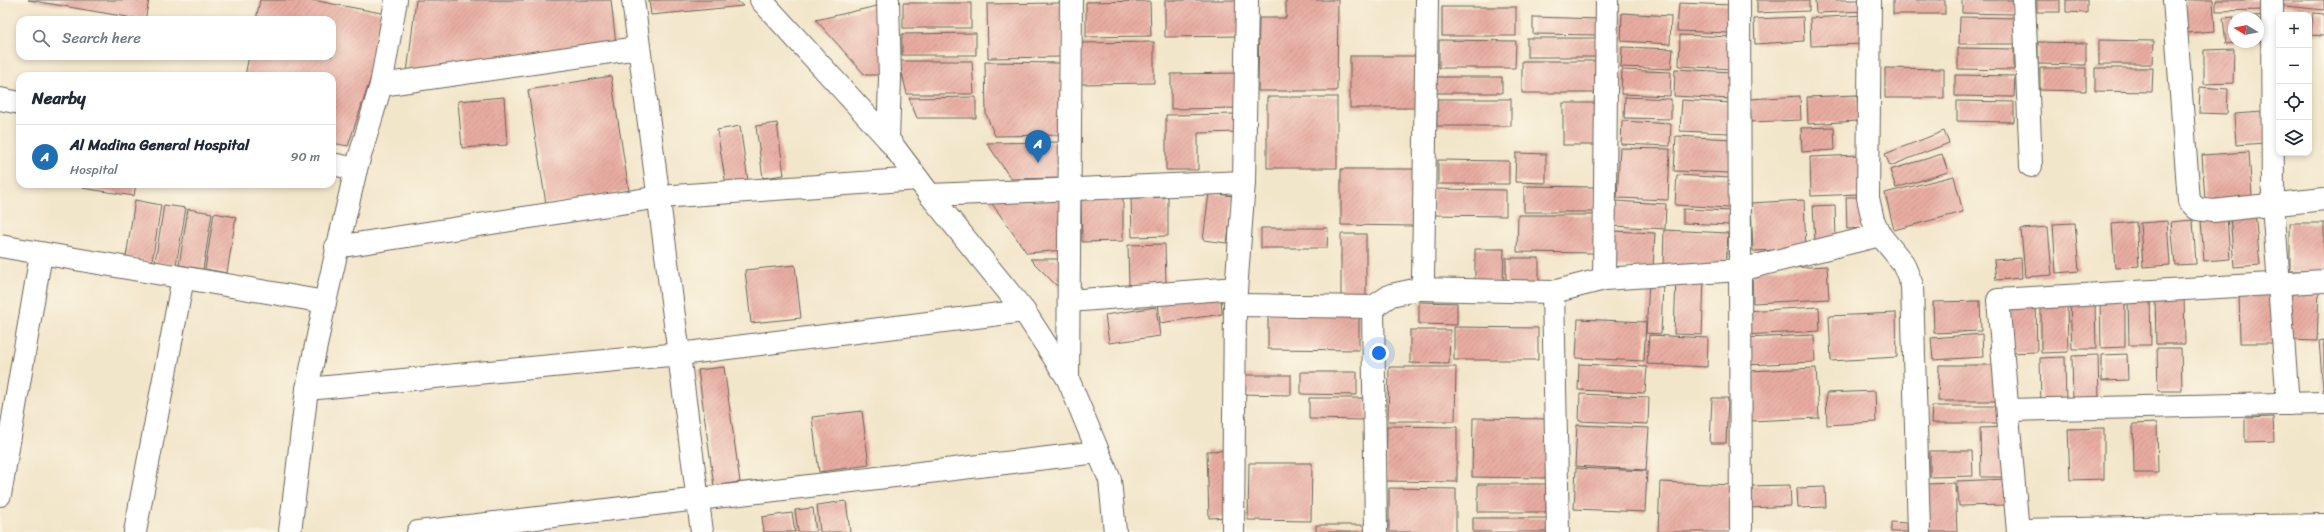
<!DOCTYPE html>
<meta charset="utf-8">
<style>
:root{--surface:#fff;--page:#f6f6f7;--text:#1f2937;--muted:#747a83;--line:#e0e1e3;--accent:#1f6fb2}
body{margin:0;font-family:Sriracha,sans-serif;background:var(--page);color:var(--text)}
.controls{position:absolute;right:12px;top:12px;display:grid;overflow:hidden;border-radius:8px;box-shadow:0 2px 6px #0003}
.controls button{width:36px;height:36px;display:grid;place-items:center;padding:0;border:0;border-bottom:1px solid var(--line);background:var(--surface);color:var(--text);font:20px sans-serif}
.compass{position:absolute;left:2228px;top:12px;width:36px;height:36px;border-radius:50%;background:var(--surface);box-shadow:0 2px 6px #0003;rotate:280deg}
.you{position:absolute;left:1379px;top:353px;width:14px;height:14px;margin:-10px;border:3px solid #fff;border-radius:50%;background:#1a73e8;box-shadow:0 0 0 6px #1a73e833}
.badge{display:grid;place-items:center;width:26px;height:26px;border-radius:50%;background:var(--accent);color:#fff;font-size:13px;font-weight:700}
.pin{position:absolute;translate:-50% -33px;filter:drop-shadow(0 1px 2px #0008)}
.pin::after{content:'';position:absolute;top:21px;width:14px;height:12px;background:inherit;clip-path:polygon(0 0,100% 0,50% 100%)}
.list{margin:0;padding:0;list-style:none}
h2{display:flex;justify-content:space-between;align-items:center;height:52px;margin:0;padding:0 16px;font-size:17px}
h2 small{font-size:13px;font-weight:400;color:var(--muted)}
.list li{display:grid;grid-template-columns:26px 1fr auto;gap:12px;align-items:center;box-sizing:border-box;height:64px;padding:0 16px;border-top:1px solid var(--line)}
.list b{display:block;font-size:15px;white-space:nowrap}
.list p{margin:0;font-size:13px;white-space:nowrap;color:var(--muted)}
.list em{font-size:13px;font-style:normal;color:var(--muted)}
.icon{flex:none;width:22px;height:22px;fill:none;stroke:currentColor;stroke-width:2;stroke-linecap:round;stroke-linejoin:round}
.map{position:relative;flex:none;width:2324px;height:532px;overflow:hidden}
.search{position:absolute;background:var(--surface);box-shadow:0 2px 6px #0003;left:16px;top:16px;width:320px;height:44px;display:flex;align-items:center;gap:10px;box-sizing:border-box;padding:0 14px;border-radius:12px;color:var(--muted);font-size:15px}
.panel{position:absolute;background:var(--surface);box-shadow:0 2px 6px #0003;left:16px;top:72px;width:320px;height:116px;border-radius:12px}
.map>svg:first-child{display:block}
</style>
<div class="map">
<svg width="2324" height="532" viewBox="0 0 2324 532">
<defs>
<pattern id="building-hatch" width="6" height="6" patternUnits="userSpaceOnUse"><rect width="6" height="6" fill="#e8aca1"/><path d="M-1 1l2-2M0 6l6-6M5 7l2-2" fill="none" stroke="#c6938a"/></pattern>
</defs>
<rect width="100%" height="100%" fill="#fcf5e5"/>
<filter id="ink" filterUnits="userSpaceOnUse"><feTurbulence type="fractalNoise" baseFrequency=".025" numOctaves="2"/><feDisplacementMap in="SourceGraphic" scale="8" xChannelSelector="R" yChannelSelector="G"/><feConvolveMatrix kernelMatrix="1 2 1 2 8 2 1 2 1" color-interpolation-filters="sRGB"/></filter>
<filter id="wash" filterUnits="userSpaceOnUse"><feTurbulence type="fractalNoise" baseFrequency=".012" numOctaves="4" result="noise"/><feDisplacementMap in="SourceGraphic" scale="16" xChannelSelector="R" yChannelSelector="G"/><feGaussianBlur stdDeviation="0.9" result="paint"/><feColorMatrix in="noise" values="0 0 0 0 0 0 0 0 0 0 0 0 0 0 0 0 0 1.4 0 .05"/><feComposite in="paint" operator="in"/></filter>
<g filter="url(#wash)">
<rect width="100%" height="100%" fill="#f2e6ca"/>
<g id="blocks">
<g fill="url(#building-hatch)">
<polygon points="28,0 149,0 145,20"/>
<polygon points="260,0 312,0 392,15 348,146 332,143 332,76 245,76 249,56 332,56 332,20 256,20"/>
<polygon points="416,0 611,0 616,45 407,73"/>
<polygon points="649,0 736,0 743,6 651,15"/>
<polygon points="1165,0 1241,0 1241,36 1165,37"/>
<polygon points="1286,0 1338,0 1337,91 1258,91 1259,18 1286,18"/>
<polygon points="1757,0 1809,0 1809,11 1757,13"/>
<polygon points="1815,0 1869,0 1869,11 1816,13"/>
<rect x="1893" y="0" width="52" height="14"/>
<polygon points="1962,0 2015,0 2015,14 1962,13"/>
<rect x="2037" y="0" width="23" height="12"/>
<polygon points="2066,0 2087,0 2087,13 2066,12"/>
<polygon points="2185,0 2213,0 2215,31 2186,33"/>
<polygon points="2216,0 2264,0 2265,10 2216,11"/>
<polygon points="2276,0 2324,0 2324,10 2275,5"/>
<polygon points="1150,1 1151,36 1086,37 1086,2"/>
<rect x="903" y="3" width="68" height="25"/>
<polygon points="1062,3 1062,57 988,58 987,4"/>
<polygon points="1679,3 1730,5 1729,33 1677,31"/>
<polygon points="877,6 885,75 865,75 816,20"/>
<rect x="1442" y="7" width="74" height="29"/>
<polygon points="1622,13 1671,16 1670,44 1621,41"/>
<polygon points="2313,13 2324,14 2324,36 2311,35"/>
<polygon points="1864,15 1865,44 1811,46 1810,18"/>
<polygon points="2265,15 2267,41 2258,41 2258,18 2243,17"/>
<polygon points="1533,17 1600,19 1599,35 1533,34"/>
<polygon points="1803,17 1804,41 1755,44 1754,19"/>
<polygon points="1960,17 2018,18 2017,44 1959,44"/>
<polygon points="2234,17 2234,43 2226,44 2223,18"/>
<polygon points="976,33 976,55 902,55 902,34"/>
<polygon points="1680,35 1733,37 1732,69 1679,66"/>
<rect x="1527" y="38" width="70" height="19"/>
<polygon points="1439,40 1516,41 1515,68 1439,68"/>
<polygon points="2099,40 2154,41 2153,64 2099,64"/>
<polygon points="1154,42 1154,83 1081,84 1081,43"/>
<polygon points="2038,42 2086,43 2086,65 2038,64"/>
<polygon points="1622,47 1673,49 1671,69 1621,67"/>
<polygon points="1958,48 2014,49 2014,70 1958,69"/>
<polygon points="2234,49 2233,83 2204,84 2204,50"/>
<rect x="1350" y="56" width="70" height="52"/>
<polygon points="899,61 972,61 974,94 907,94"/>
<polygon points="1522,61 1599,61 1598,93 1522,93"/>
<polygon points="985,62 1061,63 1062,135 995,136 986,114"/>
<polygon points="1885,68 1944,69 1944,98 1885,98"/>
<polygon points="2040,68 2086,68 2086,91 2040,90"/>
<polygon points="2095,68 2153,68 2152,92 2095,91"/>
<polygon points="1675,69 1732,72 1731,99 1674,96"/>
<polygon points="1622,70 1671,72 1670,96 1621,94"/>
<polygon points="1242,73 1243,108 1171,109 1171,74"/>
<polygon points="1955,75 2015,76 2014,97 1955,96"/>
<polygon points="611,76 629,191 546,204 528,90"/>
<polygon points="1436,77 1502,77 1502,93 1435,93"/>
<polygon points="2200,87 2228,89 2227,114 2199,113"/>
<polygon points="1857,95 1858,121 1808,124 1807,97"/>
<polygon points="1800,96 1801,120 1751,122 1750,99"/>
<polygon points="504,97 507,145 462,148 458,101"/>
<polygon points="976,97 976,118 917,118 909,98"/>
<rect x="1267" y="97" width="70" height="71"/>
<polygon points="1625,97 1671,99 1671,119 1624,118"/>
<rect x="1437" y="99" width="74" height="27"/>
<polygon points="1682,100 1731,103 1730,133 1680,131"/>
<polygon points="1957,101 2014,102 2014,122 1957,121"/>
<rect x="1563" y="103" width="34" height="42"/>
<polygon points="2263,112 2265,143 2236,145 2234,114"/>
<polygon points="1241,114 1242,132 1198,133 1198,170 1166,170 1166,115"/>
<polygon points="1622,121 1671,124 1670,146 1621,144"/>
<polygon points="777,123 784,175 763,178 756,126"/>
<polygon points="740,126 748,181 726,185 717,130"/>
<polygon points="1834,127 1835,150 1802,152 1801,128"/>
<polygon points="1944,131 1949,143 1890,166 1885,154"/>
<polygon points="1676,136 1732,139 1730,173 1674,171"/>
<polygon points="1062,142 1062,178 1011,179 987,143"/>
<polygon points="1620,148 1670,149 1668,200 1617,198"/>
<polygon points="2249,152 2252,196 2205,200 2202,155"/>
<polygon points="1516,153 1546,154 1546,183 1515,182"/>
<polygon points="1942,154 1948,172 1896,188 1890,170"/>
<polygon points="1859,155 1860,194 1811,196 1810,157"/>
<polygon points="1438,160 1509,161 1509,184 1438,184"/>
<polygon points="1341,169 1415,169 1415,226 1341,225"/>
<polygon points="1677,175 1730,178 1729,208 1675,205"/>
<polygon points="1954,176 1963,212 1894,230 1885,193"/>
<polygon points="83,184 136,184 134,196 82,188"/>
<polygon points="1524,186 1595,187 1595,212 1524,212"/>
<polygon points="1433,189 1506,190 1506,216 1433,215"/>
<polygon points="1209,193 1233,196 1227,243 1203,240"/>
<polygon points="1064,196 1065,250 1027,253 988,198"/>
<polygon points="1168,197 1168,236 1132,237 1131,198"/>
<polygon points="1846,197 1864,197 1865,228 1847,229"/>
<polygon points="1081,198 1123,198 1123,241 1082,242"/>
<polygon points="135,200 161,205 152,262 126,257"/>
<polygon points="1804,200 1806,249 1753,251 1751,203"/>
<polygon points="1615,201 1666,204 1665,229 1614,226"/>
<polygon points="164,205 186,208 176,265 155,262"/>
<polygon points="1835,205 1836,240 1815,241 1813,206"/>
<polygon points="188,209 212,213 203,269 179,265"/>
<polygon points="1683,209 1731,211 1731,225 1683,223"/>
<polygon points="2255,212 2260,265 2234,267 2230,214"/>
<polygon points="214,213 236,217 227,273 205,269"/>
<polygon points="1518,215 1595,215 1595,253 1517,252"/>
<polygon points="2227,217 2230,259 2204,261 2201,220"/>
<polygon points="2193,220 2196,264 2175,265 2171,222"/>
<polygon points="2167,221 2170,265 2143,267 2140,223"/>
<polygon points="2136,222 2139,266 2115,268 2112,224"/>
<polygon points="2075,223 2079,271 2056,273 2053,224"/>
<rect x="2290" y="223" width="34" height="48"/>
<polygon points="2048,227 2052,275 2025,277 2021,229"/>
<polygon points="1261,228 1328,228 1327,248 1261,248"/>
<polygon points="1664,230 1728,233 1726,268 1663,265"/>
<polygon points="1611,231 1655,233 1653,268 1610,267"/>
<rect x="1341" y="234" width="25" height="63"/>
<polygon points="1165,244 1166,284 1129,285 1128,245"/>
<polygon points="1475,249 1504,249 1503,287 1475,287"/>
<rect x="1506" y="258" width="33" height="30"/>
<polygon points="2021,258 2022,278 1996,280 1994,260"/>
<polygon points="1030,259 1063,259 1063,292"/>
<polygon points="795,265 801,318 751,323 745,270"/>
<polygon points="1827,266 1829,299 1753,303 1752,270"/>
<polygon points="1676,277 1704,278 1702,335 1674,334"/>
<polygon points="1649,282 1663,282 1661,334 1646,333"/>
<polygon points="2271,287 2272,343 2240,343 2239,288"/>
<polygon points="2290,288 2319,289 2317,341 2288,340"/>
<polygon points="1221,295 1222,314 1160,323 1158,301"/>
<polygon points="2184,295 2185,344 2156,344 2155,296"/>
<polygon points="2128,297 2150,297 2151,345 2129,345"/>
<polygon points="2125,300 2125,347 2101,348 2100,301"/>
<polygon points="1980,301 1981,331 1934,333 1933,302"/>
<polygon points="1419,302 1457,303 1457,325 1419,324"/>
<polygon points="2070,302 2095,302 2096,349 2072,349"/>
<polygon points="2067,303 2068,352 2041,353 2041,304"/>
<polygon points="2036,305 2037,352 2009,353 2007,306"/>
<polygon points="1156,307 1160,336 1109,343 1105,315"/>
<polygon points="1819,307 1820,331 1744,335 1743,311"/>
<polygon points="1268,313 1359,313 1359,350 1268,349"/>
<polygon points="1896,313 1897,357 1831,361 1829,316"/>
<polygon points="1578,319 1646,322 1644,361 1576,358"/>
<polygon points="1454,327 1538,328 1538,360 1454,360"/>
<polygon points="1410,330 1450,330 1449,364 1410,363"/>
<polygon points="1982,334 1983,357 1933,360 1931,338"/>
<polygon points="1649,335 1708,338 1707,367 1647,364"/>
<polygon points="1814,335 1815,362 1745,365 1744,338"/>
<polygon points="2324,340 2324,390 2323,390 2319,341"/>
<polygon points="2157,348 2181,348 2182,391 2158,391"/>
<polygon points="2127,354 2128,380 2102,381 2102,355"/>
<polygon points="2098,355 2099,401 2073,402 2072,356"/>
<polygon points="2065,357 2066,404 2041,404 2040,358"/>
<polygon points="1579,364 1647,367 1645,393 1578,390"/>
<polygon points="1939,365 1997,365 1997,401 1938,401"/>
<polygon points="724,367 740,482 714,486 698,370"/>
<polygon points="1389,367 1456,367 1455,421 1388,421"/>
<polygon points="1816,368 1819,418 1750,421 1748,371"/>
<polygon points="1301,372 1357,372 1357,395 1301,394"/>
<polygon points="1239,375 1291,375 1291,395 1238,394"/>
<polygon points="1875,391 1876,422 1827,425 1826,393"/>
<polygon points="1580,394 1649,397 1648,424 1579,421"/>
<polygon points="1309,398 1366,398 1366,420 1309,419"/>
<polygon points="1712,398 1728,398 1726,443 1710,443"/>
<polygon points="1932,406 1999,406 1999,423 1931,423"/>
<polygon points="862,411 869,465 819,472 812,417"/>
<polygon points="2273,417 2274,441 2245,442 2245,418"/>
<polygon points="1473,418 1547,419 1546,478 1472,477"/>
<polygon points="2157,423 2158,473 2134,473 2133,424"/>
<polygon points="1577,425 1649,428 1646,470 1575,466"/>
<polygon points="1387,426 1457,427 1457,482 1386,481"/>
<polygon points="2007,427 2008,477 1981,477 1980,428"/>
<polygon points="2104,428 2104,479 2070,480 2068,429"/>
<polygon points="1228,450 1231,517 1209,518 1207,451"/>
<polygon points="1930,451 1972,451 1973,476 1930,477"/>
<polygon points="1249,463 1312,463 1311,521 1248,520"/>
<polygon points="1576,468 1647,471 1645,512 1574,509"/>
<polygon points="2007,479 2007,505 1959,506 1957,481"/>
<polygon points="1660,482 1733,485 1730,532 1658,532"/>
<polygon points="1955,483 1957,532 1929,532 1927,484"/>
<rect x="1478" y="484" width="68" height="28"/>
<polygon points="1790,485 1791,506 1750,508 1749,486"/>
<polygon points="1825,487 1826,507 1798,508 1797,488"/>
<polygon points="1389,488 1456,489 1456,532 1389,532"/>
<polygon points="846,501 850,532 820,532 817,505"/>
<polygon points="813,508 816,532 798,532 795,510"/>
<polygon points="792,513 795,532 764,532 762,517"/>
<rect x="1473" y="518" width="76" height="14"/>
<polygon points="1891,522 1907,523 1907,532 1891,532"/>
<polygon points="1316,525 1369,525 1368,532 1316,532"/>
</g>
</g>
</g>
<g filter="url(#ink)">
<use href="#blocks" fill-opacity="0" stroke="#676359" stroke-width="1"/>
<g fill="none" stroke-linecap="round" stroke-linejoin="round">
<g stroke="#676359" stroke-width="24">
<g id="minor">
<polyline points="633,0 702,532"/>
<polyline points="761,0 888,139 930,195 1024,311 1068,379 1110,480 1115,532"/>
<polyline points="888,0 890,79 888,139"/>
<polyline points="1739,0 1741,532"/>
<polyline points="1870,0 1868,198 1873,220 1880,235 1903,263 1912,285 1919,532"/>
<polyline points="2024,0 2031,166"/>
<polyline points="2174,0 2189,201 2197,209 2213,211 2324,199"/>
<polyline points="2272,0 2273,205 2288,404"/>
<polyline points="381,85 638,48"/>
<polyline points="0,99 20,103"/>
<polyline points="332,164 356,169"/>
<polyline points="930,195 1244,182"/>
<polyline points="0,246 325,302 356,169 381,85 396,0"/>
<polyline points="336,247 660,197 918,179"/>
<polyline points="1604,279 1740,270 1880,235"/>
<polyline points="1419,289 1553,292"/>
<polyline points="1069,301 1236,288"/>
<polyline points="1235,305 1373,307"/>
<polyline points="1068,379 1071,0"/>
<polyline points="307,389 680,354 1024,311"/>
<polyline points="2008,410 2324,403"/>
<polyline points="0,495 41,254"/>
<polyline points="2018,530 2324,525"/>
<polyline points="135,532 183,278"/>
<polyline points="290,532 307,389 325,302"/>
<polyline points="418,532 1098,452"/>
<polyline points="1233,532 1235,305 1244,182 1247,0"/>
<polyline points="1376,532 1373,307 1391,295 1419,289 1423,280 1427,0"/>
<polyline points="1558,532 1553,292 1604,279 1607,0"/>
<polyline points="2018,532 1998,300 2324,281"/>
</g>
</g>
<use href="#minor" stroke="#fff" stroke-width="22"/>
</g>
</g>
</svg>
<div class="controls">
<button>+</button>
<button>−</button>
<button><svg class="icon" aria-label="locate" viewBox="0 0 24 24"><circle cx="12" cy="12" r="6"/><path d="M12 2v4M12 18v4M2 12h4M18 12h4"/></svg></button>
<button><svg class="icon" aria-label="layers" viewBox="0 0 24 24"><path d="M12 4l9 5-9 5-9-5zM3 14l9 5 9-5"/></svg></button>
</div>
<svg class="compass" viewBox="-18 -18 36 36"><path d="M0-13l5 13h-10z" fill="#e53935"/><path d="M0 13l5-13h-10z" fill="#747a83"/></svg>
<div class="you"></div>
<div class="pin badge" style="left:1038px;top:163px">A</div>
<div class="search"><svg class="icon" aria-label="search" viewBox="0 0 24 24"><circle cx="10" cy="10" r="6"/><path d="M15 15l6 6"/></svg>Search here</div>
<section class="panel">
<h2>Nearby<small></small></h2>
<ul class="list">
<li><span class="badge">A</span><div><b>Al Madina General Hospital</b><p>Hospital</p></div><em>90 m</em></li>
</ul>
</section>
</div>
